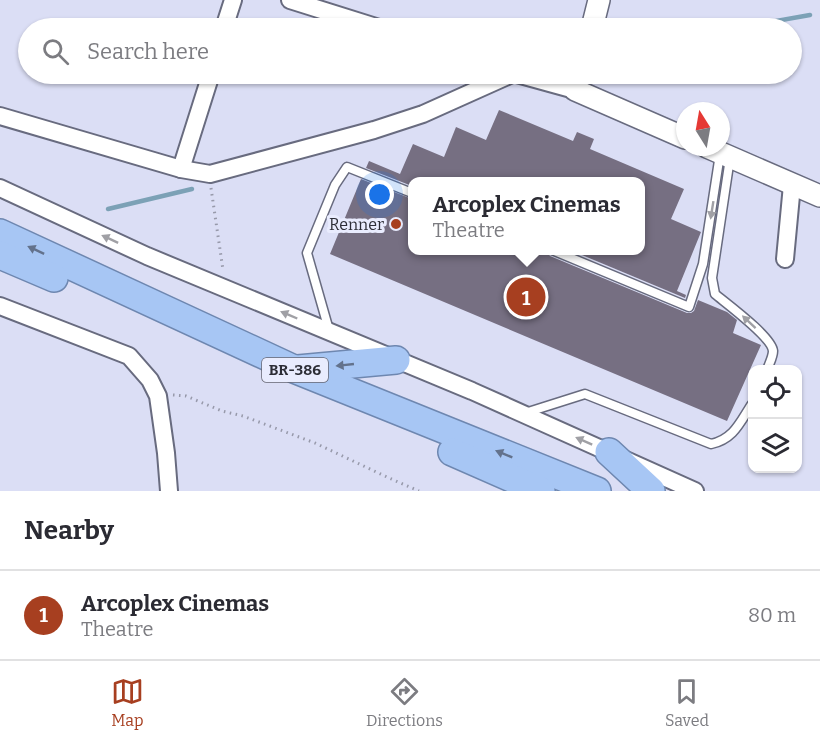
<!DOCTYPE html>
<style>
:root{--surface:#fff;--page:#f7f7f7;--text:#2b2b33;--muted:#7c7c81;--line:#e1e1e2;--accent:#a73f20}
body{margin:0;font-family:Bitter,serif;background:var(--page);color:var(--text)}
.controls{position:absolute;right:18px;bottom:18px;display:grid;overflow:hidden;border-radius:12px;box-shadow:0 2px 4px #0004}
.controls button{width:54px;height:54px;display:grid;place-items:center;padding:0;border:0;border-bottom:2px solid var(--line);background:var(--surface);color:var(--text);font:30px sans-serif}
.compass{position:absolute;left:676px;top:102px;width:54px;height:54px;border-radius:50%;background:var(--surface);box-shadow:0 2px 4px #0004;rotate:349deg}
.you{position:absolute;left:380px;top:195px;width:21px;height:21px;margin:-15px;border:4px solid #fff;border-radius:50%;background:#1a73e8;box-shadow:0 0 0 9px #1a73e833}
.badge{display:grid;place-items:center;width:39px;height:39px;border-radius:50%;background:var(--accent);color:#fff;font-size:20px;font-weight:700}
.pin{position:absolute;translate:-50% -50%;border:3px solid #fff;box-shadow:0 2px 6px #0006}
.popup{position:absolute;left:408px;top:177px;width:237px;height:78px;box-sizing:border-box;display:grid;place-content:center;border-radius:12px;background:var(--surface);filter:drop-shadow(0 2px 4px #0005);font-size:20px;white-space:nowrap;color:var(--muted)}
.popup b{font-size:22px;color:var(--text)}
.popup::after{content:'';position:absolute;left:50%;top:100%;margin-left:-12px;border:12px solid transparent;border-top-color:var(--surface)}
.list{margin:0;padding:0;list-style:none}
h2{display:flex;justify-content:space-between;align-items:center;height:78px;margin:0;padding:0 24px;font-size:26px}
h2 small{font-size:20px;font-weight:400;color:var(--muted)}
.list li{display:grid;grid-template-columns:39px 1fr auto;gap:18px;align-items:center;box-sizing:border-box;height:90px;padding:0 24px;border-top:2px solid var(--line)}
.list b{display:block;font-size:22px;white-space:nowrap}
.list p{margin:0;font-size:20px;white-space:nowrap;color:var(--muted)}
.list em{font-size:20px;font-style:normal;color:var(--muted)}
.icon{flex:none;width:33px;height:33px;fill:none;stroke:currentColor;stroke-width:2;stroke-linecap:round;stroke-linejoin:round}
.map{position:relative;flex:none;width:820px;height:491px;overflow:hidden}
.search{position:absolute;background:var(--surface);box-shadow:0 2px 4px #0004;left:18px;right:18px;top:18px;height:66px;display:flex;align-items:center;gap:15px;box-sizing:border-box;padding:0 21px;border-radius:33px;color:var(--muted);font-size:22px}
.sheet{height:168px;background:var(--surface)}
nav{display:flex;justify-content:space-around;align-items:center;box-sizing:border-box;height:84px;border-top:2px solid var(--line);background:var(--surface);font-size:16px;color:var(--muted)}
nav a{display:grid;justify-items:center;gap:3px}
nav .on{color:var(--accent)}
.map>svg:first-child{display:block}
</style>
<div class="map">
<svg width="820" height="491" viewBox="0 0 820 491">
<rect width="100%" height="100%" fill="#dbdef5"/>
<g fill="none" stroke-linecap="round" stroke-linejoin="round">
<g stroke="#7ca1b6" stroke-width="4.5">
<polyline points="736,28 810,15"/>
<polyline points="108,209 192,189"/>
</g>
</g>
<g fill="#766f82">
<polygon points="499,110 573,141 577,132 594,139 590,149 684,189 671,219 701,232 677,291 686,295 685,298 570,250 640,250 640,182 412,182 412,186 366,168 369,161 400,174 413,144 444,157 456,127 486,140"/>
<polygon points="361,179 412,199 412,250 546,250 550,256 687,313 691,313 694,311 698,300 727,312 737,320 733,333 761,345 727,421 330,254"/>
</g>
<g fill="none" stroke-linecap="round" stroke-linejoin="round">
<g stroke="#686b7f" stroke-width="11">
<g id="service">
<path d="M 730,158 L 712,278 L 715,294 C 727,304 772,337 773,351 C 773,357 769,364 767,370"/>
<polyline points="552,250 689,307 703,264 720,154"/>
<polyline points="329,330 307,253 335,185 347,167 412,193"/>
<path d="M 525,413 L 585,394 L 711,444 C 734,439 740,422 752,404"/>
</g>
</g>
<g stroke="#686b7f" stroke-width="20">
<g id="minor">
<polyline points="290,0 379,28"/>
<polyline points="224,28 233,0"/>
<polyline points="517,74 575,90"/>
<polyline points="0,116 181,169 210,174 374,130 423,114 512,74"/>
<polyline points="181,169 211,74"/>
<polyline points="0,188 147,256 472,391 695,491"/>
<polyline points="785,259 792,185"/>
<polyline points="0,306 129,356 150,380 158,396 166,453 169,491"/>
</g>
</g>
<g stroke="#686b7f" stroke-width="24">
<g id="tertiary">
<polyline points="592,28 599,0"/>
<polyline points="580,74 575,90 685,138"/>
<polyline points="707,147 820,196"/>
</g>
</g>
<g stroke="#6e87b0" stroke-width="30">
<g id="trunk">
<polyline points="0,233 294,369 597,491"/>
<polyline points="0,255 54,278"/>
<polyline points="298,369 396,360"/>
<polyline points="452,452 541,491"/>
<polyline points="609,452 651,491"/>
</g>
</g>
<g stroke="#9799aa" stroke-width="3" stroke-dasharray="1.5 4.5" stroke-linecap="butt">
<polyline points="211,188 223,270"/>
<polyline points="173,395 186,396 222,411 243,416 315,443 389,478 419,491"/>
</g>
<use href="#service" stroke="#fff" stroke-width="8"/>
<use href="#minor" stroke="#fff" stroke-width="16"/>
<use href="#tertiary" stroke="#fff" stroke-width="21"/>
<use href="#trunk" stroke="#a7c6f4" stroke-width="27"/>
</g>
<defs><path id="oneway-solid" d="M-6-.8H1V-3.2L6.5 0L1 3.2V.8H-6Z" transform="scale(1.5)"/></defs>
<g fill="#a0a0a5">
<use href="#oneway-solid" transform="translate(712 210) rotate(99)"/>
<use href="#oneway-solid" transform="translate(110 239) rotate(-155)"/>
<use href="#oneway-solid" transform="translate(289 315) rotate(-157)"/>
<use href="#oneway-solid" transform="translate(749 322) rotate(-137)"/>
<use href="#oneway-solid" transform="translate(584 441) rotate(-156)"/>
</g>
<g fill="#63728c">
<use href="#oneway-solid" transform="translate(36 250) rotate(-155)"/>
<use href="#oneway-solid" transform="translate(345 365) rotate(174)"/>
<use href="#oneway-solid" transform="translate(504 454) rotate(-158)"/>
</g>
<circle fill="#a73f20" stroke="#e9ecfe" stroke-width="2" cx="396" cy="224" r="6"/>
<g text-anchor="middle" stroke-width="6" stroke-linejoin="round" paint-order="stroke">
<rect fill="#e9ecfe" stroke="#656672" stroke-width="1.5" x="262" y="358" width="66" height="24" rx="4.5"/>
<g font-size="15" font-weight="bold" fill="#2c2d36">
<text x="295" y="375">BR-386</text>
</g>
<g font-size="16" fill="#2c2d36" stroke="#e9ecfe" text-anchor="end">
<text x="384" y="230">Renner</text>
</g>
</g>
</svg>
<div class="controls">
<button><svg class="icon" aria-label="locate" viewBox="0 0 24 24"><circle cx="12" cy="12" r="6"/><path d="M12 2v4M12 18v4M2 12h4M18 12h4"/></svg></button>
<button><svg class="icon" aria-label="layers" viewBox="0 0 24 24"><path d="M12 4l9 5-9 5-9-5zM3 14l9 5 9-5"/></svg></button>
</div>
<svg class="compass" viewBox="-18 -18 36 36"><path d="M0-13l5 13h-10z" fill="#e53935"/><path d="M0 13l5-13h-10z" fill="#7c7c81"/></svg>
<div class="you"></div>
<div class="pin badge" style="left:526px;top:297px">1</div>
<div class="popup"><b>Arcoplex Cinemas</b>Theatre</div>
<div class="search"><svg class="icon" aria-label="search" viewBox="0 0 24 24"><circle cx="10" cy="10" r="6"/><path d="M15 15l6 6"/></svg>Search here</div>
</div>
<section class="sheet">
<h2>Nearby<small></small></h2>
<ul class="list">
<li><span class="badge">1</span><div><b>Arcoplex Cinemas</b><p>Theatre</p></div><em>80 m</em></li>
</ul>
</section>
<nav>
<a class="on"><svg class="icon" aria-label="map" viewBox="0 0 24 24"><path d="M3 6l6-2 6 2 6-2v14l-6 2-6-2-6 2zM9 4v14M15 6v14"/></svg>Map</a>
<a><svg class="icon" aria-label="directions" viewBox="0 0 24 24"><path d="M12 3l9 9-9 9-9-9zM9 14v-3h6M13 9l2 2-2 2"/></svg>Directions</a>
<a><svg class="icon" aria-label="saved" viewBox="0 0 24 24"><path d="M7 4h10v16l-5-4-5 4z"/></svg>Saved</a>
</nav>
